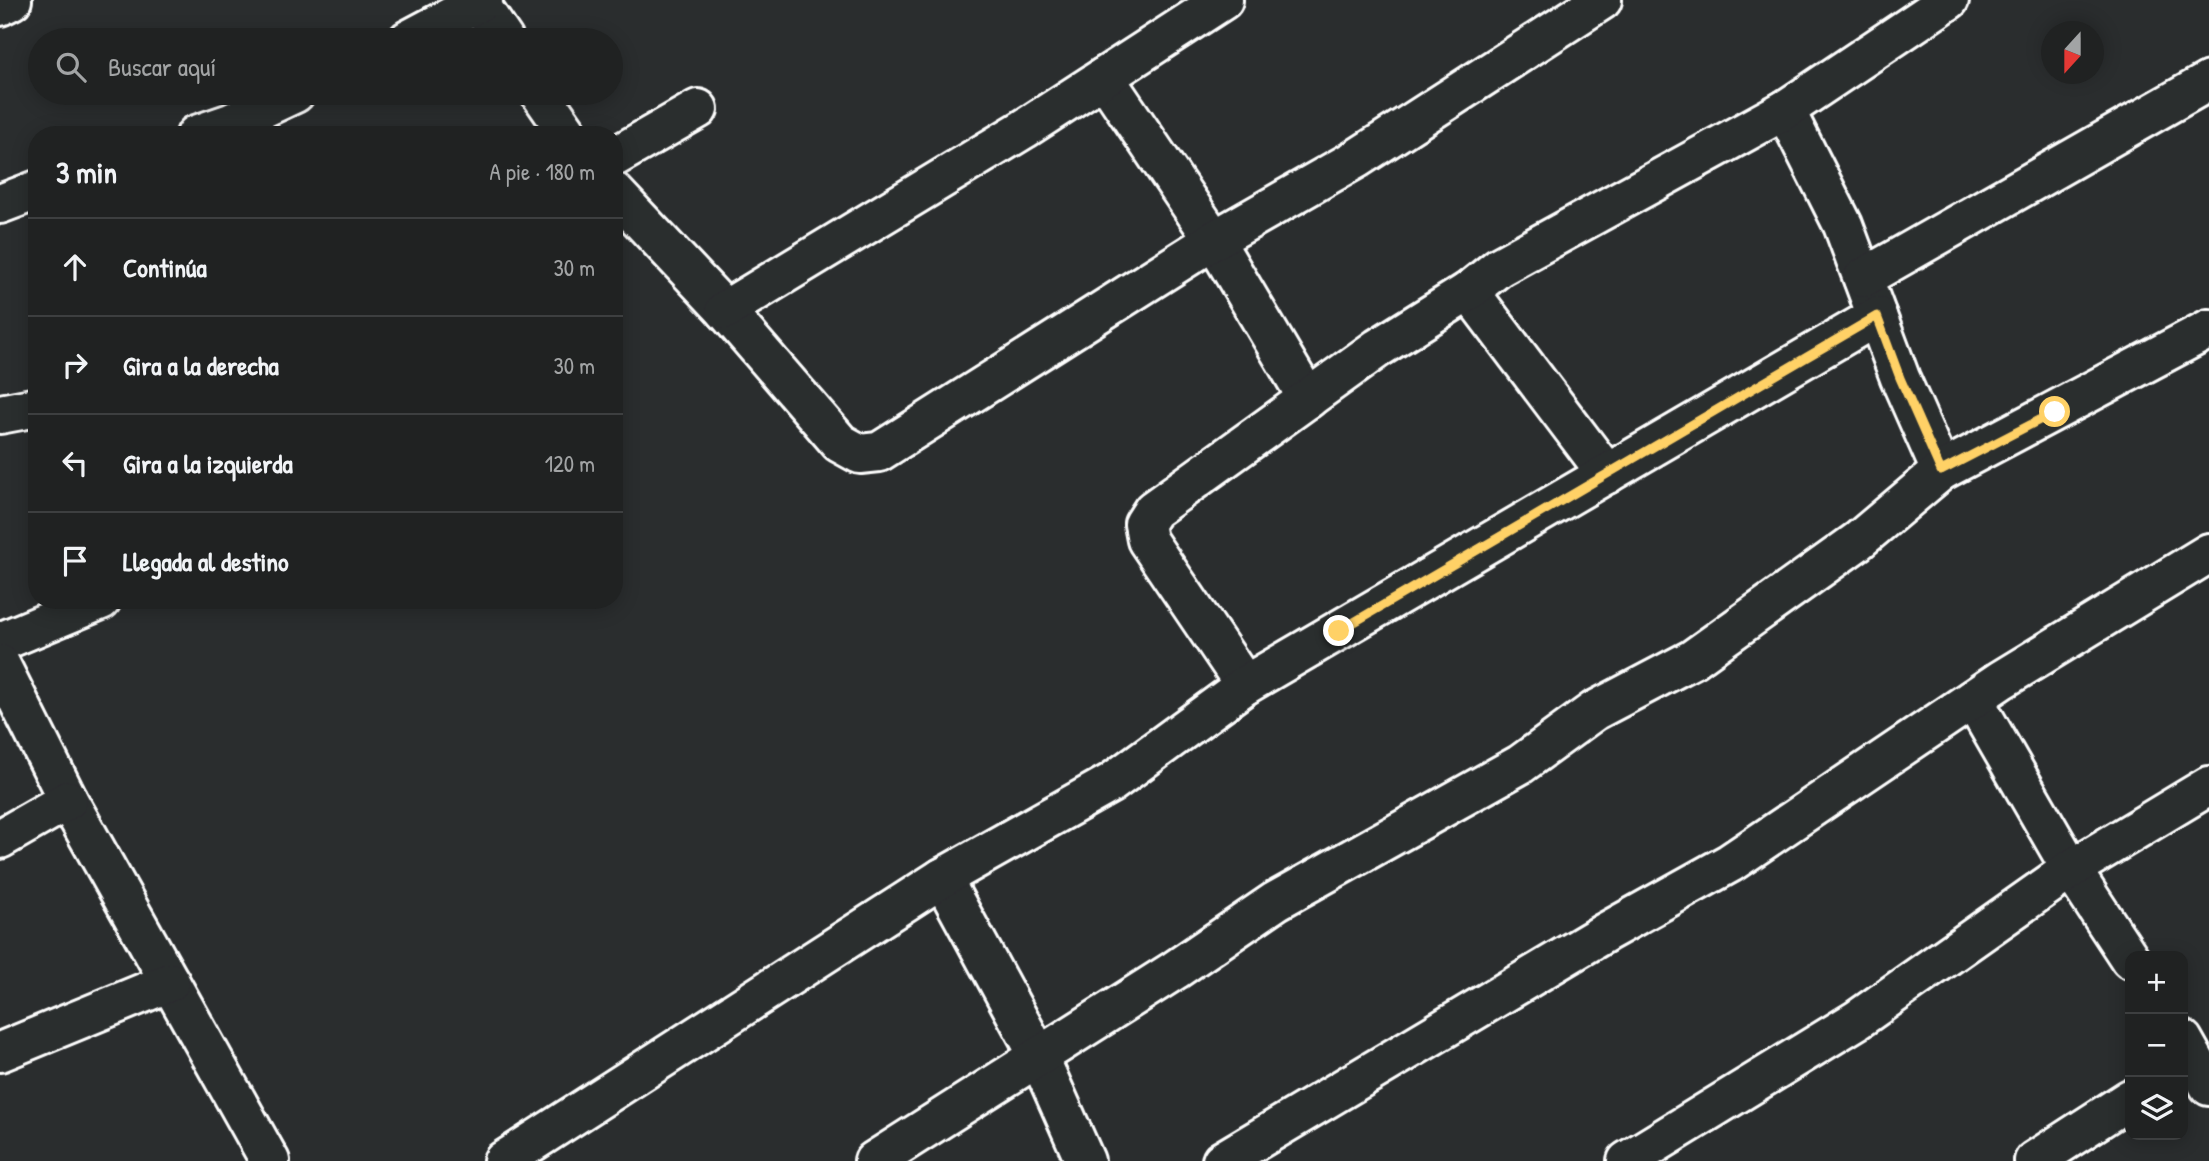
<!DOCTYPE html>
<html lang="es">
<meta charset="utf-8">
<style>
:root{--surface:#202222;--page:#282a2a;--text:#f1f3f6;--muted:#a2a4a5;--line:#3d3f40}
body{margin:0;font-family:"Patrick Hand",sans-serif;background:var(--page);color:var(--text)}
.controls{position:absolute;right:21px;bottom:21px;display:grid;overflow:hidden;border-radius:14px;box-shadow:0 4px 18px #0003}
.controls button{width:63px;height:63px;display:grid;place-items:center;padding:0;border:0;border-bottom:2px solid var(--line);background:var(--surface);color:var(--text);font:35px sans-serif}
.compass{position:absolute;left:2041px;top:21px;width:63px;height:63px;border-radius:50%;background:var(--surface);box-shadow:0 4px 18px #0003;rotate:201deg}
.stop{position:absolute;width:21px;height:21px;margin:-16px;border:5px solid #ffd166;border-radius:50%;background:#fff}
.stop.end{background:#ffd166;border-color:#fff;box-shadow:0 2px 7px #0008}
.list{margin:0;padding:0;list-style:none}
h2{display:flex;justify-content:space-between;align-items:center;height:91px;margin:0;padding:0 28px;font-size:30px}
h2 small{font-size:23px;font-weight:400;color:var(--muted)}
.list li{display:grid;grid-template-columns:46px 1fr auto;gap:21px;align-items:center;box-sizing:border-box;height:98px;padding:0 28px;border-top:2px solid var(--line)}
.list b{display:block;font-size:26px;white-space:nowrap}
.list em{font-size:23px;font-style:normal;color:var(--muted)}
.icon{flex:none;width:38px;height:38px;fill:none;stroke:currentColor;stroke-width:2;stroke-linecap:round;stroke-linejoin:round}
.map{position:relative;flex:none;width:2209px;height:1161px;overflow:hidden}
.search{position:absolute;background:var(--surface);box-shadow:0 4px 18px #0003;left:28px;top:28px;width:595px;height:77px;display:flex;align-items:center;gap:18px;box-sizing:border-box;padding:0 24px;border-radius:38px;color:var(--muted);font-size:26px}
.panel{position:absolute;background:var(--surface);box-shadow:0 4px 18px #0003;left:28px;top:126px;width:595px;height:483px;border-radius:28px}
.map>svg:first-child{display:block}
</style>
<div class="map">
<svg width="2209" height="1161" viewBox="0 0 2209 1161">
<rect width="100%" height="100%" fill="#2a2d2e"/>
<filter id="ink" filterUnits="userSpaceOnUse"><feTurbulence type="fractalNoise" baseFrequency=".0143" numOctaves="2"/><feDisplacementMap in="SourceGraphic" scale="14" xChannelSelector="R" yChannelSelector="G"/><feConvolveMatrix kernelMatrix="1 2 1 2 8 2 1 2 1" color-interpolation-filters="sRGB"/></filter>
<g filter="url(#ink)">
<g fill="none" stroke-linecap="round" stroke-linejoin="round">
<g stroke="#fff" stroke-width="44">
<g id="minor">
<polyline points="477,0 504,40"/>
<polyline points="0,6 12,0"/>
<polyline points="408,40 483,0"/>
<polyline points="1104,77 1214,240 1308,399"/>
<polyline points="540,93 569,135"/>
<polyline points="1785,110 1843,225 1900,378 1941,471"/>
<polyline points="196,135 231,123 295,93"/>
<polyline points="614,157 698,109"/>
<polyline points="614,192 725,310 840,443 860,454 879,452 1214,240 1356,159 1602,0"/>
<polyline points="0,204 37,190"/>
<polyline points="1863,278 2209,81"/>
<polyline points="1469,291 1607,474"/>
<polyline points="725,310 1024,129 1223,0"/>
<polyline points="0,414 37,407"/>
<polyline points="0,642 101,600"/>
<polyline points="0,664 68,800 270,1161"/>
<polyline points="1245,685 1147,540 1144,524 1153,510 1378,348 1469,291 1499,267 1785,110 1949,0"/>
<polyline points="1973,699 2071,869 2130,959"/>
<polyline points="0,839 68,800"/>
<polyline points="942,878 1038,1055 1085,1161"/>
<polyline points="2183,1040 2209,1086"/>
<polyline points="0,1052 170,982"/>
<polyline points="503,1161 942,878 1111,783 1245,685 1877,316"/>
<polyline points="874,1161 1175,970 1276,901 1521,764 1594,711 1693,659 1858,541 1941,471 2209,329"/>
<polyline points="1222,1161 1606,932 1730,863 2001,680 2209,553"/>
<polyline points="1627,1161 1857,1020 2071,869 2209,786"/>
<polyline points="2034,1161 2130,1099"/>
</g>
</g>
<use href="#minor" stroke="#2a2d2e" stroke-width="38"/>
</g>
</g>
<g fill="none" stroke-linecap="round" stroke-linejoin="round" filter="url(#ink)">
<polyline stroke="#ffd166" stroke-width="9" points="1339,631 1877,316 1900,378 1941,471 2055,412"/>
</g>
</svg>
<div class="controls">
<button>+</button>
<button>−</button>
<button><svg class="icon" aria-label="layers" viewBox="0 0 24 24"><path d="M12 4l9 5-9 5-9-5zM3 14l9 5 9-5"/></svg></button>
</div>
<svg class="compass" viewBox="-18 -18 36 36"><path d="M0-13l5 13h-10z" fill="#e53935"/><path d="M0 13l5-13h-10z" fill="#a2a4a5"/></svg>
<div class="stop" style="left:2055px;top:412px"></div>
<div class="stop end" style="left:1339px;top:631px"></div>
<div class="search"><svg class="icon" aria-label="search" viewBox="0 0 24 24"><circle cx="10" cy="10" r="6"/><path d="M15 15l6 6"/></svg>Buscar aquí</div>
<section class="panel">
<h2>3 min<small>A pie · 180 m</small></h2>
<ul class="list">
<li><svg class="icon" aria-label="ahead" viewBox="0 0 24 24"><path d="M12 20V5M6 11l6-6 6 6"/></svg><div><b>Continúa</b></div><em>30 m</em></li>
<li><svg class="icon" aria-label="right" viewBox="0 0 24 24"><path d="M7 20v-9h11M14 6l5 5-5 5"/></svg><div><b>Gira a la derecha</b></div><em>30 m</em></li>
<li><svg class="icon" aria-label="left" viewBox="0 0 24 24"><path d="M17 20v-9H6M10 6l-5 5 5 5"/></svg><div><b>Gira a la izquierda</b></div><em>120 m</em></li>
<li><svg class="icon" aria-label="arrive" viewBox="0 0 24 24"><path d="M6 21V4h12l-3 4 3 4H6"/></svg><div><b>Llegada al destino</b></div></li>
</ul>
</section>
</div>
